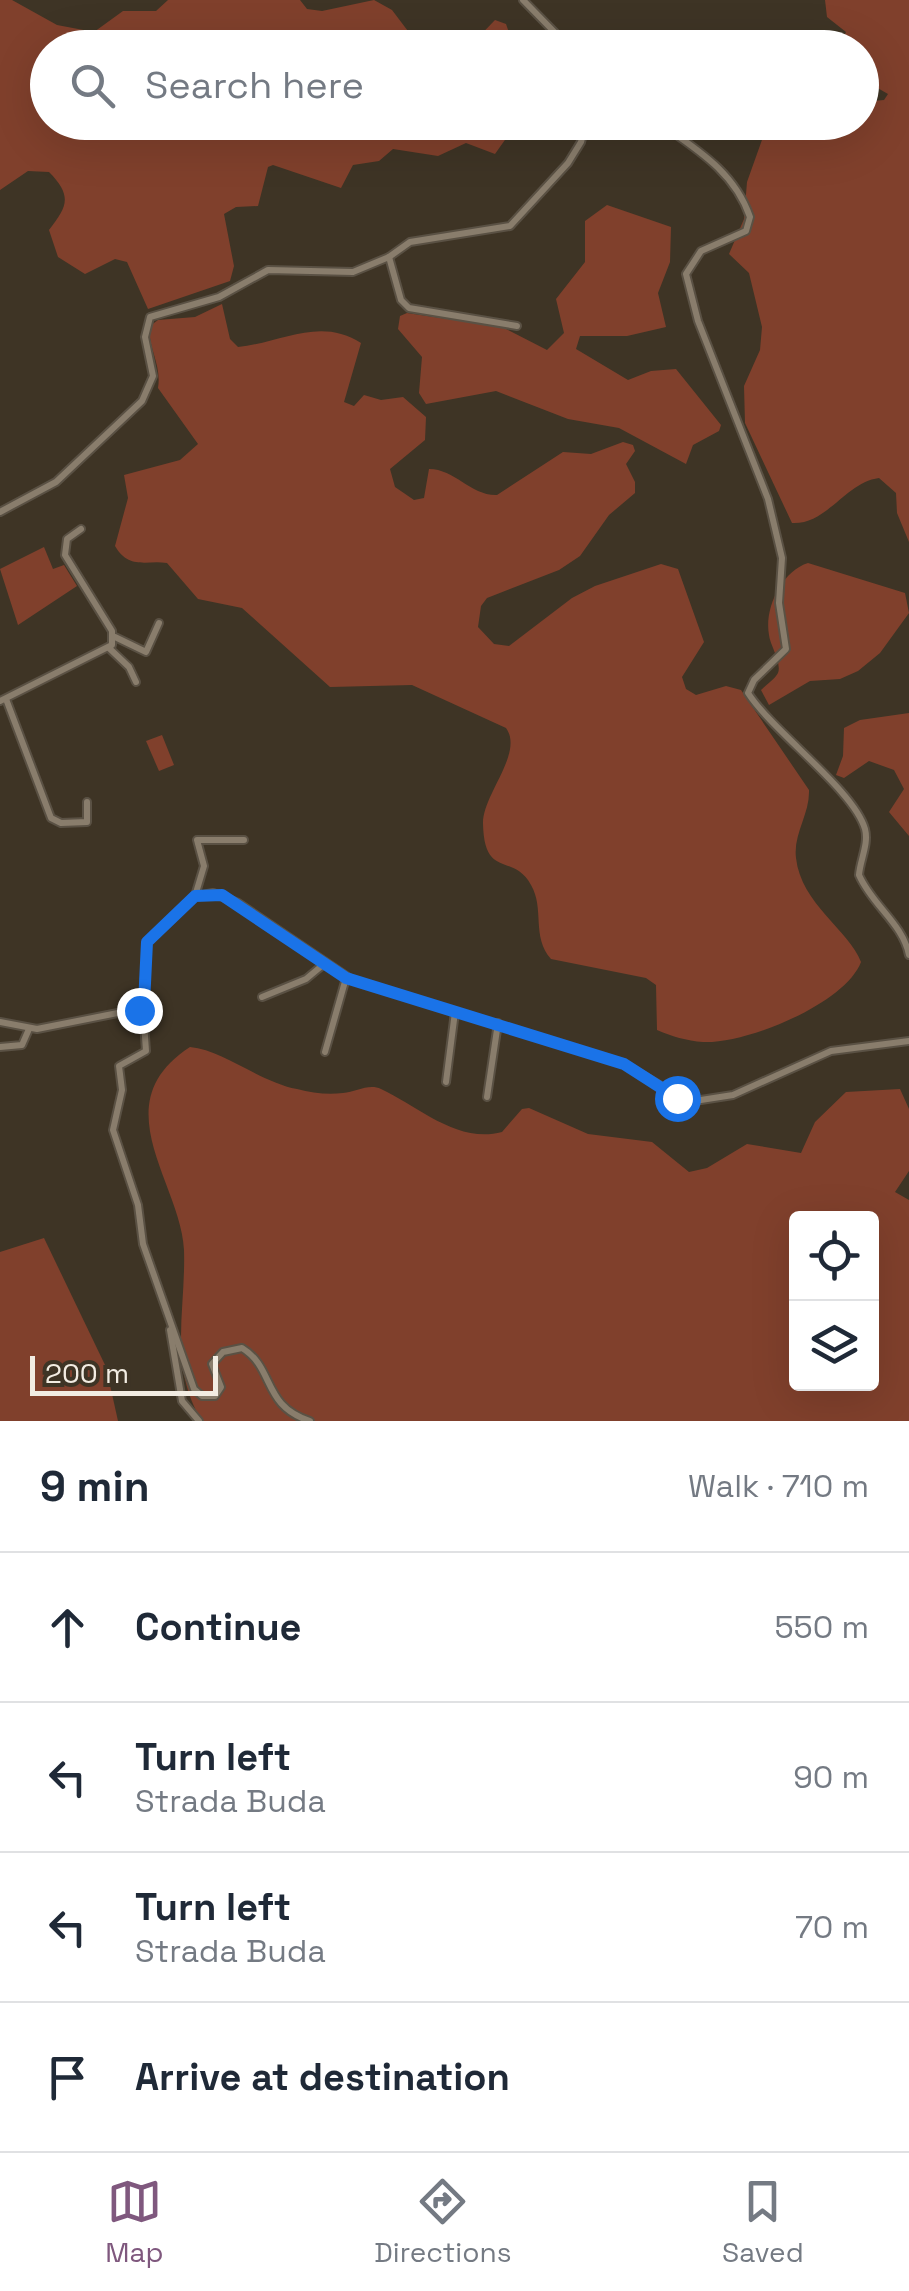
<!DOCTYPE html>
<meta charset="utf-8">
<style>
:root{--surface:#fff;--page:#f2f2f3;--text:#1f2937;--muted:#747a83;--line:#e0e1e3;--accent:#7f587e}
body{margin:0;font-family:"Space Grotesk",sans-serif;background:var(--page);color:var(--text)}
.controls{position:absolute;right:30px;bottom:30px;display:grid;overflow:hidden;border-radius:10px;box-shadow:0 10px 40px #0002}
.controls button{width:90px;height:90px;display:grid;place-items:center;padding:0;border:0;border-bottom:2px solid var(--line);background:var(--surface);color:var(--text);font:50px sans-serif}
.scale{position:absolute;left:30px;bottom:25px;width:188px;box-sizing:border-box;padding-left:10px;border:5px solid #f2ece2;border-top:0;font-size:28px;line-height:35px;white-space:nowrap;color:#f2ece2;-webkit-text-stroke:8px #3e3425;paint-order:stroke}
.stop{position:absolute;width:30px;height:30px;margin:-22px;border:8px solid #1a73e8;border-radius:50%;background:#fff}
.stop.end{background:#1a73e8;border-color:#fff;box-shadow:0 2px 10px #0008}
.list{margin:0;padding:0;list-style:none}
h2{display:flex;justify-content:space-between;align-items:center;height:130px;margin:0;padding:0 40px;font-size:42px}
h2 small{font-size:32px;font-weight:400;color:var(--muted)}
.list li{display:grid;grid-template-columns:65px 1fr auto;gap:30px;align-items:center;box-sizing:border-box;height:150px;padding:0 40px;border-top:2px solid var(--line)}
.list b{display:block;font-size:38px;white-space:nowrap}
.list p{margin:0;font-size:32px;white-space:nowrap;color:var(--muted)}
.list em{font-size:32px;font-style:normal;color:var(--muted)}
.icon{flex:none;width:55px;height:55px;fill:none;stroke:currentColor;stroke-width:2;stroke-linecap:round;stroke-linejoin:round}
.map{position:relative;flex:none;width:909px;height:1421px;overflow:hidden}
.search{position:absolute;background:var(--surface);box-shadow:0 10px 40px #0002;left:30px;right:30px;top:30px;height:110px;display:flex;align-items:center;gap:25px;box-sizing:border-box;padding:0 35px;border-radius:55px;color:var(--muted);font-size:38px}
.sheet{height:730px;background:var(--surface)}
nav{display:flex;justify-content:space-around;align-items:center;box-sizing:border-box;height:140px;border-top:2px solid var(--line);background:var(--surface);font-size:28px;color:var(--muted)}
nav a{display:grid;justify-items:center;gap:5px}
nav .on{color:var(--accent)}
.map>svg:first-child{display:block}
</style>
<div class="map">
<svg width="909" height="1421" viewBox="0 0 909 1421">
<rect width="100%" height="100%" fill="#3e3425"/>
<g fill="#80402c" fill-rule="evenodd">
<path d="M 0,0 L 12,0 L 57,25 L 94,32 L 123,11 L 156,11 L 168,0 L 300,0 L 307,9 L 322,11 L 374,0 L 392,10 L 420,47 L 48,48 L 48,122 L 517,123 L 495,154 L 466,143 L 438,156 L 393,149 L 379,161 L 353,165 L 341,188 L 273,165 L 268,167 L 258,206 L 236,207 L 224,214 L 234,266 L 230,281 L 148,309 L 127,262 L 115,259 L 85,274 L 58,257 L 49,230 C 67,207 73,196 49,172 L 28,171 L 0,190 Z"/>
<path d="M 825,0 L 909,0 L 909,542 L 897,513 L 896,493 L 879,478 C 846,482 827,525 792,523 L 745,423 L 744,386 L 760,350 L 762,327 L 749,273 L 729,254 L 744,219 L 747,182 L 768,123 L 862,122 L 862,102 L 884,100 L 888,94 L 862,79 L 862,48 L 839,47 L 846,32 L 827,17 Z"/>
<polygon points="495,20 506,24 514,47 469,47"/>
<polygon points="607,205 671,227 670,262 658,293 666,327 627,336 580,336 576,349 628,380 651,371 676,369 721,425 719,431 693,445 686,464 619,428 568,419 496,391 426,404 419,393 422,357 398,329 400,316 407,313 502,327 547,350 564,333 556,299 585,262 585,221"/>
<path d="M 222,304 L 230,339 L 238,347 C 280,343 320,316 361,343 L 344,402 L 354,406 L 364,395 L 381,400 L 403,397 L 426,417 L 425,440 L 390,469 L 395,487 L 414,500 L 424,498 L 429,469 C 455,469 471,496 497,495 L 563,452 L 591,454 L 623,442 L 633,445 L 635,451 L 626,464 L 635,482 L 635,493 L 609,515 L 580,556 L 559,570 L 487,598 L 481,606 L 478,627 L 494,644 L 509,646 L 572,598 L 595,586 L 661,564 L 678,569 L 704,642 L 682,677 L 686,689 L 696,695 L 726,686 L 741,690 L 809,790 C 810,814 793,834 796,858 C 801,904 849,930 861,962 C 845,1004 746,1044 703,1042 C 687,1041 671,1036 657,1030 L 656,985 L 646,978 L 551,959 C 531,936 545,909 531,885 C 513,852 484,880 483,823 C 483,794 524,753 506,728 L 412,685 L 330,687 L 242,608 L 198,599 L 167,563 C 146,560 129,570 115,546 L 128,498 L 124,475 L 180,460 L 198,444 L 158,388 C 162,364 147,347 150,326 L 158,320 L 195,317 Z"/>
<polygon points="44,547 53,569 64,565 77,586 18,625 0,569"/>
<path d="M 808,563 L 905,593 L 909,613 L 880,653 L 858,671 L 840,679 L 810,681 L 769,705 L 761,690 C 766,685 775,679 778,673 C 782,663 770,645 769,635 C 764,608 782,571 808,563 Z"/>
<polygon points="909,713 909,836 889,812 904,789 894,770 869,761 844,778 836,775 843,756 844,728 860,720"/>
<polygon points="162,735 174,765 159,771 146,741"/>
<path d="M 190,1047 C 223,1050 260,1082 297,1089 C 312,1093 328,1095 343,1093 C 356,1092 369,1083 381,1089 C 418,1106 457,1144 502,1132 L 522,1109 L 529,1108 L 588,1134 L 652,1142 L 689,1172 L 707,1168 L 747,1144 L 801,1153 L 815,1122 L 846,1092 L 900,1089 L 909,1109 L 909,1171 L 895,1192 L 909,1200 L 909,1421 L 202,1421 C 168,1365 186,1311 184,1250 C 181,1183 102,1104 190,1047 ZM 796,1218 L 872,1218 L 872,1384 L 796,1384 Z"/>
<polygon points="44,1238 106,1367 118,1421 0,1421 0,1252"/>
</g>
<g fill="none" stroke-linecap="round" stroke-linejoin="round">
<g stroke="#5a5144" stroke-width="10">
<g id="minor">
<polyline points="523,0 570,48"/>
<path d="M 658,122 C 696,149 734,171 750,217 L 746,231 L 701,251 L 686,274 L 698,321 L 768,499 L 782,558 L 779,603 L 786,649 L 754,680 L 748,693 C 773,732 854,790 865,829 C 869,844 860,860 859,875 C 872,905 903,924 909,955"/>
<polyline points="389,257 401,300 409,308 517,326"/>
<polyline points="0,512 56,482 142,401 153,376 145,337 150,317 219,297 268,270 353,272 389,257 410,242 510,226 568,163 581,142 586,122"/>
<polyline points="115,637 146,652 159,623"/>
<polyline points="109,648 129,667 136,682"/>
<polyline points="6,699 51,818 61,823 87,822 87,802"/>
<polyline points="0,701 112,645 112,631 65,555 67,539 81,529"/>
<path d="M 244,840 L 197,840 L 204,866 L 195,896 L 147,943 L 143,1008 L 146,1051 L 119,1066 L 122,1090 L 113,1130 L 138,1205 L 143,1244 L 194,1389 L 202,1396 L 215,1396 L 221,1387 L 212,1364 L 223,1352 L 242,1348 C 275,1368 262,1406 310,1421"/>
<polyline points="197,896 213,893 238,903 352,980 624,1064 688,1102 733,1095 831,1051 909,1041"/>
<polyline points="262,997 306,979 324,964"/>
<polyline points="0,1022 37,1029 143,1008"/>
<polyline points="0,1047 22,1045 29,1029"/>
<polyline points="325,1052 346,978"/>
<polyline points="446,1082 455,1012"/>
<polyline points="487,1097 498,1023"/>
<polyline points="170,1330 182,1401 199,1421"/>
</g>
</g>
<use href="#minor" stroke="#897d6c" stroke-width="6"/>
</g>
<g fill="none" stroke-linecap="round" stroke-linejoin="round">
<polyline stroke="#1a73e8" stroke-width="12" points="139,1010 144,1004 147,942 195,896 222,895 346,978 624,1064 677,1098"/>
</g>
</svg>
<div class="controls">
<button><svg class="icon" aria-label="locate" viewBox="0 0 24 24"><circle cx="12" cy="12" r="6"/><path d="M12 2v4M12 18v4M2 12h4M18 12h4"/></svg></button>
<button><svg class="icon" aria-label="layers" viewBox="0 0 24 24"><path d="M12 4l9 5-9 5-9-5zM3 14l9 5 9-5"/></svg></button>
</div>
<div class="scale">200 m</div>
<div class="stop" style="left:677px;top:1098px"></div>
<div class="stop end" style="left:139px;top:1010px"></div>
<div class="search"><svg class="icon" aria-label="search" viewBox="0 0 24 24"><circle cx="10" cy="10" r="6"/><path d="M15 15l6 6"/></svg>Search here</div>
</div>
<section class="sheet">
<h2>9 min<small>Walk · 710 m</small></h2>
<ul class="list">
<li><svg class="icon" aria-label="ahead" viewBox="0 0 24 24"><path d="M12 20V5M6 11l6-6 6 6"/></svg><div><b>Continue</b></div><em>550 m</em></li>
<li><svg class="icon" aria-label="left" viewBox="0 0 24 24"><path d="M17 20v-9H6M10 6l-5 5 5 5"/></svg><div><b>Turn left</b><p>Strada Buda</p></div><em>90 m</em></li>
<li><svg class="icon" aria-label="left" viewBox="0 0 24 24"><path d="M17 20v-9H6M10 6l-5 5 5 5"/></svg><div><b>Turn left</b><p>Strada Buda</p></div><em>70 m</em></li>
<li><svg class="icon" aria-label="arrive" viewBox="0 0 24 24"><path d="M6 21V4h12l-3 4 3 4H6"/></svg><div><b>Arrive at destination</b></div></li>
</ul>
</section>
<nav>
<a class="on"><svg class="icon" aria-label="map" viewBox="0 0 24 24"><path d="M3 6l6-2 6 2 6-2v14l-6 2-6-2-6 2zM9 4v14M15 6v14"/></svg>Map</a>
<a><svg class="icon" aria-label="directions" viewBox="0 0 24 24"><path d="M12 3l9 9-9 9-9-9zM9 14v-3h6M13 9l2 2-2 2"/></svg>Directions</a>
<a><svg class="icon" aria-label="saved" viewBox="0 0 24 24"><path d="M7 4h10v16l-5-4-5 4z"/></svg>Saved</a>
</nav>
